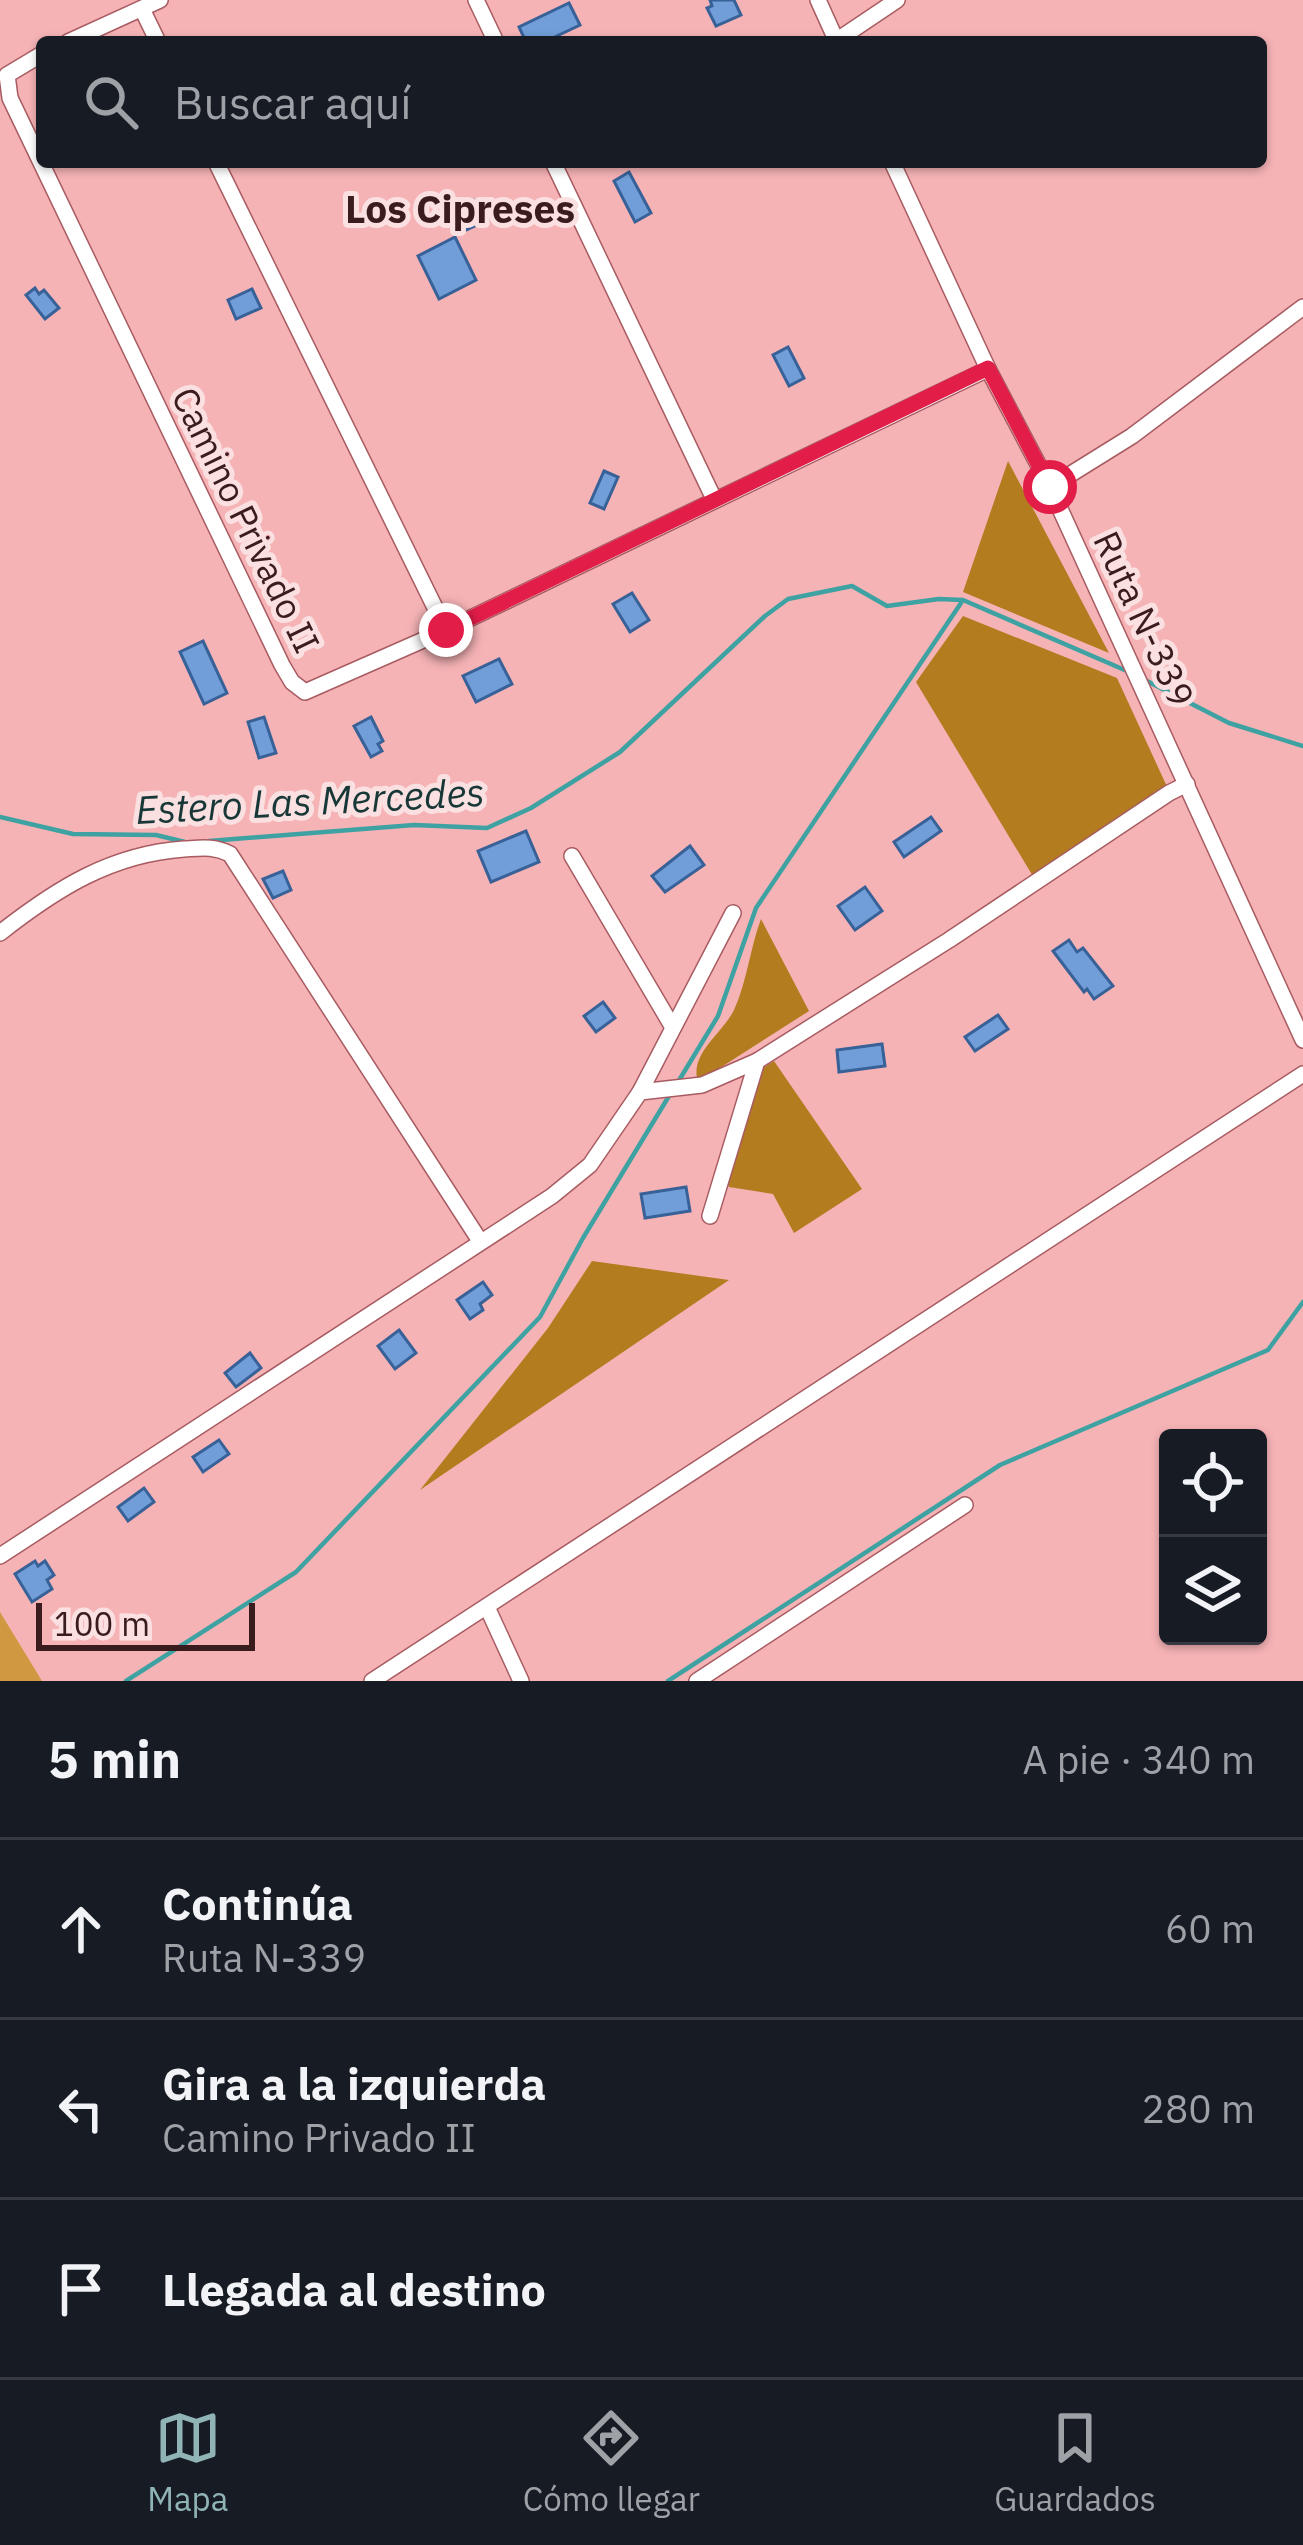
<!DOCTYPE html>
<html lang="es">
<meta charset="utf-8">
<style>
:root{--surface:#171b24;--page:#242831;--text:#f1f3f6;--muted:#9ea1a6;--line:#363941;--accent:#90b4b6}
body{margin:0;font-family:"IBM Plex Sans",sans-serif;background:var(--page);color:var(--text)}
.controls{position:absolute;right:36px;bottom:36px;display:grid;overflow:hidden;border-radius:12px;box-shadow:0 3px 9px #0004}
.controls button{width:108px;height:108px;display:grid;place-items:center;padding:0;border:0;border-bottom:3px solid var(--line);background:var(--surface);color:var(--text);font:60px sans-serif}
.scale{position:absolute;left:36px;bottom:30px;width:219px;box-sizing:border-box;padding-left:12px;border:6px solid #3a1b1e;border-top:0;font-size:33px;line-height:42px;white-space:nowrap;color:#3a1b1e;-webkit-text-stroke:9px #fbe0e1;paint-order:stroke}
.stop{position:absolute;width:36px;height:36px;margin:-27px;border:9px solid #e11d48;border-radius:50%;background:#fff}
.stop.end{background:#e11d48;border-color:#fff;box-shadow:0 3px 12px #0008}
.list{margin:0;padding:0;list-style:none}
h2{display:flex;justify-content:space-between;align-items:center;height:156px;margin:0;padding:0 48px;font-size:51px}
h2 small{font-size:39px;font-weight:400;color:var(--muted)}
.list li{display:grid;grid-template-columns:78px 1fr auto;gap:36px;align-items:center;box-sizing:border-box;height:180px;padding:0 48px;border-top:3px solid var(--line)}
.list b{display:block;font-size:45px;white-space:nowrap}
.list p{margin:0;font-size:39px;white-space:nowrap;color:var(--muted)}
.list em{font-size:39px;font-style:normal;color:var(--muted)}
.icon{flex:none;width:66px;height:66px;fill:none;stroke:currentColor;stroke-width:2;stroke-linecap:round;stroke-linejoin:round}
.map{position:relative;flex:none;width:1303px;height:1681px;overflow:hidden}
.search{position:absolute;background:var(--surface);box-shadow:0 3px 9px #0004;left:36px;right:36px;top:36px;height:132px;display:flex;align-items:center;gap:30px;box-sizing:border-box;padding:0 42px;border-radius:12px;color:var(--muted);font-size:45px}
.sheet{height:696px;background:var(--surface)}
nav{display:flex;justify-content:space-around;align-items:center;box-sizing:border-box;height:168px;border-top:3px solid var(--line);background:var(--surface);font-size:33px;color:var(--muted)}
nav a{display:grid;justify-items:center;gap:6px}
nav .on{color:var(--accent)}
.map>svg:first-child{display:block}
</style>
<div class="map">
<svg width="1303" height="1681" viewBox="0 0 1303 1681">
<rect width="100%" height="100%" fill="#f6b3b6"/>
<polygon fill="#d09840" points="0,1612 42,1681 0,1681"/>
<g fill="#b27c1f">
<polygon points="1008,461 1109,653 963,592"/>
<polygon points="963,616 1117,678 1169,791 1034,878 916,682"/>
<path d="M 761,919 L 809,1011 L 698,1082 C 689,1054 722,1034 734,1010 C 747,982 750,948 761,919 Z"/>
<polygon points="774,1061 862,1189 794,1233 773,1194 729,1187 720,1169 750,1076"/>
<polygon points="592,1261 729,1280 420,1490 548,1328"/>
</g>
<g fill="none" stroke-linecap="round" stroke-linejoin="round">
<g stroke="#3ea2a2" stroke-width="4.5">
<polyline points="1143,679 1229,723 1303,746"/>
<polyline points="0,817 73,834 156,835 185,842"/>
<polyline points="209,841 414,825 487,828 531,808 620,752 765,616 788,599 852,586 887,606 939,599 963,600 1127,671"/>
<polyline points="678,1082 718,1016 756,908 961,603"/>
<polyline points="126,1681 296,1572 540,1317 583,1238 672,1091"/>
<polyline points="668,1681 1000,1465 1268,1350 1303,1302"/>
</g>
</g>
<g fill="#719ed8" stroke="#376197" stroke-width="3">
<polygon points="710,0 734,0 741,15 716,26 707,8 712,6"/>
<polygon points="569,3 580,25 544,42 526,42 519,27"/>
<polygon points="629,172 651,213 635,222 614,181"/>
<polygon points="478,199 488,220 466,230 456,209"/>
<polygon points="455,237 476,280 439,299 418,256"/>
<polygon points="35,288 39,294 44,290 59,308 45,319 26,295"/>
<polygon points="252,289 261,308 236,319 228,300"/>
<polygon points="788,347 804,378 789,386 773,355"/>
<polygon points="604,471 618,477 604,509 590,503"/>
<polygon points="632,593 649,620 630,632 613,604"/>
<polygon points="203,641 227,693 204,704 180,652"/>
<polygon points="499,659 512,684 476,702 463,676"/>
<polygon points="264,717 276,753 259,758 248,722"/>
<polygon points="371,717 383,741 378,744 382,751 371,757 354,726"/>
<polygon points="931,817 941,831 904,857 894,842"/>
<polygon points="526,831 539,862 491,882 478,851"/>
<polygon points="690,846 704,865 665,892 652,876"/>
<polygon points="283,871 291,890 273,898 263,879"/>
<polygon points="865,887 882,911 855,930 838,906"/>
<polygon points="1069,940 1077,952 1083,948 1113,986 1094,999 1087,989 1084,992 1053,951"/>
<polygon points="603,1002 615,1018 596,1032 584,1016"/>
<polygon points="998,1015 1008,1029 975,1051 965,1037"/>
<polygon points="882,1044 885,1066 839,1072 837,1050"/>
<polygon points="686,1187 690,1211 645,1218 641,1194"/>
<polygon points="483,1282 492,1295 480,1304 483,1310 470,1319 457,1300"/>
<polygon points="399,1330 416,1353 395,1369 378,1346"/>
<polygon points="250,1353 261,1368 236,1387 225,1373"/>
<polygon points="219,1440 229,1454 203,1472 193,1457"/>
<polygon points="144,1488 154,1502 128,1521 118,1507"/>
<polygon points="35,1561 38,1566 45,1561 54,1575 47,1580 52,1589 32,1602 15,1574"/>
</g>
<g fill="none" stroke-linecap="round" stroke-linejoin="round">
<g stroke="#a85c62" stroke-width="18">
<g id="minor">
<polyline points="476,0 496,42"/>
<polyline points="818,0 837,42"/>
<polyline points="142,9 158,42"/>
<polyline points="836,41 897,0"/>
<polyline points="68,42 160,0"/>
<polyline points="42,54 7,75 10,98 282,665 292,682 305,692 446,630 988,369"/>
<polyline points="216,162 446,630"/>
<polyline points="553,162 714,499"/>
<polyline points="892,162 988,369 1050,487 1303,1040"/>
<polyline points="1050,487 1132,436 1303,307"/>
<polyline points="572,856 672,1026"/>
<path d="M 0,933 C 56,889 111,854 184,849 C 202,848 214,846 230,854 L 480,1241"/>
<polyline points="640,1092 733,913"/>
<polyline points="710,1216 757,1061"/>
<polyline points="0,1556 552,1196 590,1165 640,1092 702,1085 757,1061 949,940 1169,793 1187,784"/>
<polyline points="487,1607 521,1681"/>
<polyline points="372,1681 1303,1074"/>
<polyline points="697,1681 965,1505"/>
</g>
</g>
<use href="#minor" stroke="#fff" stroke-width="15"/>
</g>
<g fill="none" stroke-linecap="round" stroke-linejoin="round">
<polyline stroke="#e11d48" stroke-width="15" points="446,630 988,368 1050,487"/>
</g>
<g text-anchor="middle" stroke-width="10" stroke-linejoin="round" paint-order="stroke">
<g font-size="36" fill="#3a1b1e" stroke="#fbe0e1">
<text transform="translate(246 520) rotate(64)" y="13">Camino Privado II</text>
<text transform="translate(1144 619) rotate(65)" y="13">Ruta N-339</text>
</g>
<g font-size="39" font-weight="bold" fill="#3a1b1e" stroke="#fbe0e1">
<text x="460" y="223">Los Cipreses</text>
</g>
<g font-size="39" font-style="italic" fill="#183737" stroke="#fbe0e1">
<text transform="translate(310 801) rotate(-3)" y="14">Estero Las Mercedes</text>
</g>
</g>
</svg>
<div class="controls">
<button><svg class="icon" aria-label="locate" viewBox="0 0 24 24"><circle cx="12" cy="12" r="6"/><path d="M12 2v4M12 18v4M2 12h4M18 12h4"/></svg></button>
<button><svg class="icon" aria-label="layers" viewBox="0 0 24 24"><path d="M12 4l9 5-9 5-9-5zM3 14l9 5 9-5"/></svg></button>
</div>
<div class="scale">100 m</div>
<div class="stop" style="left:1050px;top:487px"></div>
<div class="stop end" style="left:446px;top:630px"></div>
<div class="search"><svg class="icon" aria-label="search" viewBox="0 0 24 24"><circle cx="10" cy="10" r="6"/><path d="M15 15l6 6"/></svg>Buscar aquí</div>
</div>
<section class="sheet">
<h2>5 min<small>A pie · 340 m</small></h2>
<ul class="list">
<li><svg class="icon" aria-label="ahead" viewBox="0 0 24 24"><path d="M12 20V5M6 11l6-6 6 6"/></svg><div><b>Continúa</b><p>Ruta N-339</p></div><em>60 m</em></li>
<li><svg class="icon" aria-label="left" viewBox="0 0 24 24"><path d="M17 20v-9H6M10 6l-5 5 5 5"/></svg><div><b>Gira a la izquierda</b><p>Camino Privado II</p></div><em>280 m</em></li>
<li><svg class="icon" aria-label="arrive" viewBox="0 0 24 24"><path d="M6 21V4h12l-3 4 3 4H6"/></svg><div><b>Llegada al destino</b></div></li>
</ul>
</section>
<nav>
<a class="on"><svg class="icon" aria-label="map" viewBox="0 0 24 24"><path d="M3 6l6-2 6 2 6-2v14l-6 2-6-2-6 2zM9 4v14M15 6v14"/></svg>Mapa</a>
<a><svg class="icon" aria-label="directions" viewBox="0 0 24 24"><path d="M12 3l9 9-9 9-9-9zM9 14v-3h6M13 9l2 2-2 2"/></svg>Cómo llegar</a>
<a><svg class="icon" aria-label="saved" viewBox="0 0 24 24"><path d="M7 4h10v16l-5-4-5 4z"/></svg>Guardados</a>
</nav>
